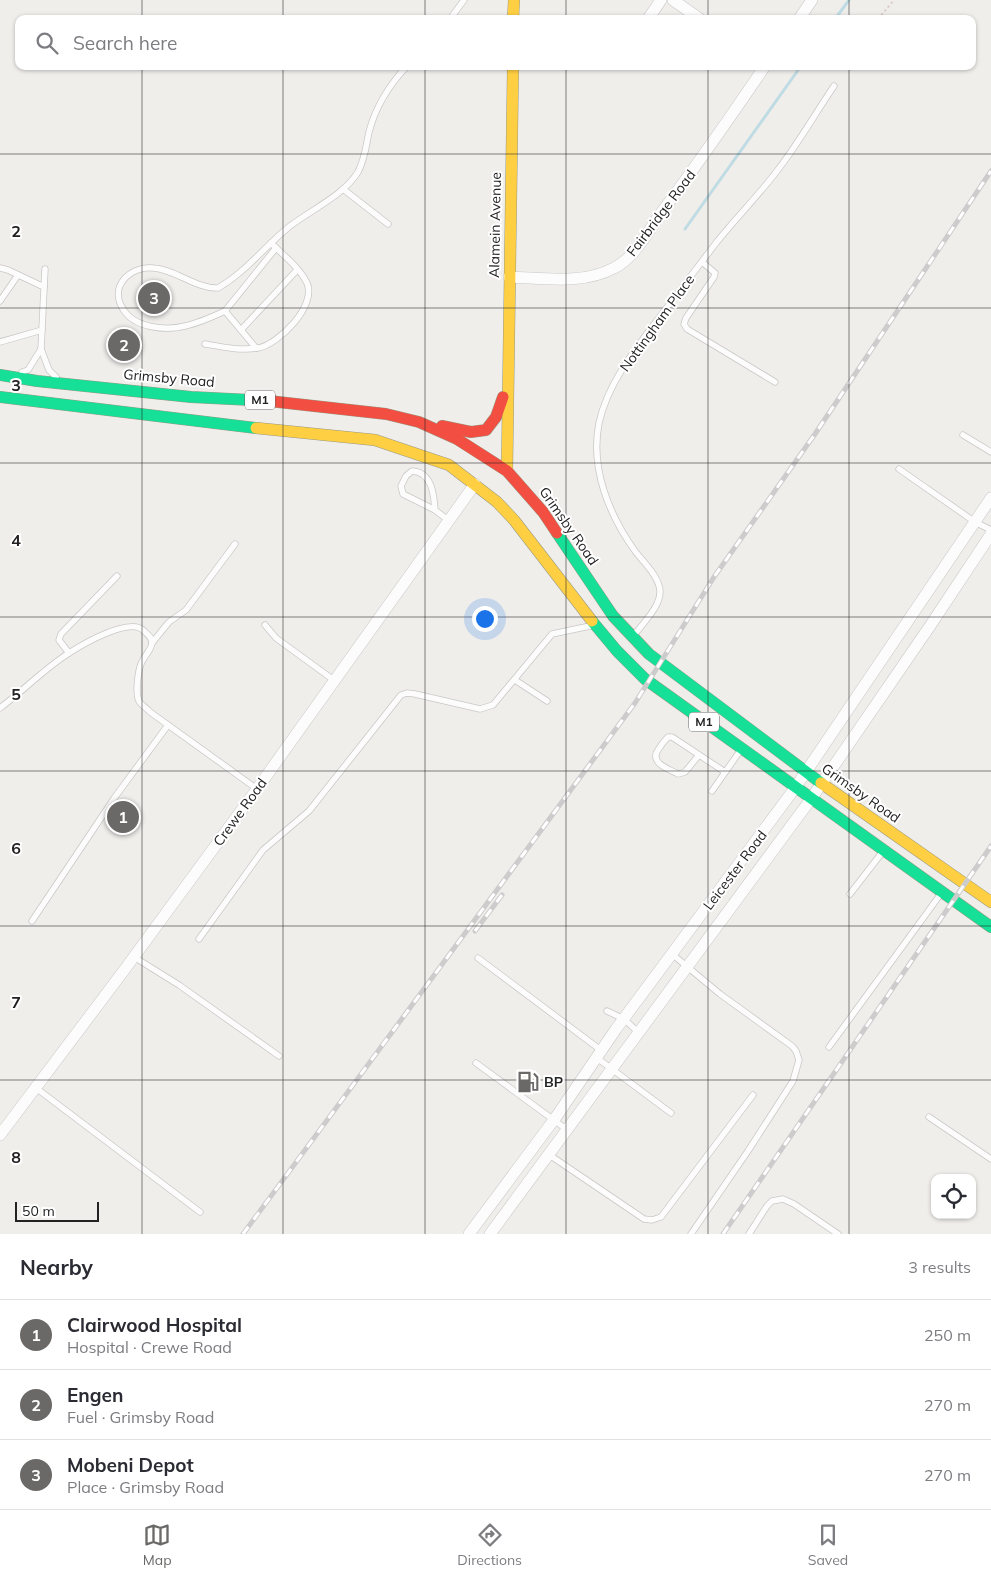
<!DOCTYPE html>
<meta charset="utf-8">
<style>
:root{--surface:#fff;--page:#f2f2f3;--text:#2b2b33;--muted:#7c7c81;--line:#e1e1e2;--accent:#6a6968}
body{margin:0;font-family:Mulish,sans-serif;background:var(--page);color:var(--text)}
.controls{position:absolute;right:15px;bottom:15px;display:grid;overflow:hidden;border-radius:10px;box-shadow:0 1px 4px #0004}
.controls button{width:45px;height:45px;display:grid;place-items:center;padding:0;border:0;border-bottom:1px solid var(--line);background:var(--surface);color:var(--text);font:25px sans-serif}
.scale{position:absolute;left:15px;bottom:12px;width:84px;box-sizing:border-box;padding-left:5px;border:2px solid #222;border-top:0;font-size:14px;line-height:18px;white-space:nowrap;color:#222;-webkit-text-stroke:4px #fff;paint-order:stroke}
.you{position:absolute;left:484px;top:618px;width:18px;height:18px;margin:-12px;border:4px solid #fff;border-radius:50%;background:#1a73e8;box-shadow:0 0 0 8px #1a73e833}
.badge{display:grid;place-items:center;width:32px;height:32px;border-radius:50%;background:var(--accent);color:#fff;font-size:16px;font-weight:700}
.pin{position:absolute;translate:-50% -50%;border:2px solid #fff;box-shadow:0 1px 5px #0006}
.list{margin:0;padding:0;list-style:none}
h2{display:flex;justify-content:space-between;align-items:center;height:65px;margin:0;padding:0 20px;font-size:21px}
h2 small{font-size:16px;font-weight:400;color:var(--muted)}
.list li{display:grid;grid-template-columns:32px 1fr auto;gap:15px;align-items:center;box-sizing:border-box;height:70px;padding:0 20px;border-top:1px solid var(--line)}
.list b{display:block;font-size:19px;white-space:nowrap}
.list p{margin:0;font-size:16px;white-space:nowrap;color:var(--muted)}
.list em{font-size:16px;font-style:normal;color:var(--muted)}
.icon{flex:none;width:28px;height:28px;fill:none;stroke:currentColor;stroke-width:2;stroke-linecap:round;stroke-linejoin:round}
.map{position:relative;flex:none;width:991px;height:1234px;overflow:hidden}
.search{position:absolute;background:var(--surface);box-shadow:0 1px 4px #0004;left:15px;right:15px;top:15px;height:55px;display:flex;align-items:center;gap:12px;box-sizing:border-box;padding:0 18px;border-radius:10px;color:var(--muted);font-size:19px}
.sheet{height:275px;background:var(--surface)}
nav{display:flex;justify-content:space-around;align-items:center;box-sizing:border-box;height:70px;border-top:1px solid var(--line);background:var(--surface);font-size:14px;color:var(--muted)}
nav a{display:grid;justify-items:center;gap:2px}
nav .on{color:var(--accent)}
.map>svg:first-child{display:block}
</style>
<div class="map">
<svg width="991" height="1234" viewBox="0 0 991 1234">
<rect width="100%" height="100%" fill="#f0eeeb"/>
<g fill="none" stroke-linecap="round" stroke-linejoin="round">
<g stroke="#bfdbe3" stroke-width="3">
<polyline points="835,19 849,0"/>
<polyline points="685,229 801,66"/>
</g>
<g stroke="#c9c8c7" stroke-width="7">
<g id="lane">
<polyline points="450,19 464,0"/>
<polyline points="343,189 388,224"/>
<polyline points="702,262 715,273 714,277 686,318 684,324 687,329 775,382"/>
<polyline points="0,268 8,270 44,287"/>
<polyline points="0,301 18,275"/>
<path d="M 225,311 C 212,317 199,323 185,326 C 166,331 134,328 123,309 C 109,287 129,266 153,268 C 175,269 196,289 218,288 C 246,272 265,246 290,226 C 311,210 344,195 358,172 C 365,159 366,146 369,132 C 375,108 390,84 407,66"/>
<polyline points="241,330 297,270"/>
<polyline points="0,342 42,330"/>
<path d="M 205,344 C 222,347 242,351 258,348 C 279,344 317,306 307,283 C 300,268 283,255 271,243"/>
<polyline points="256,348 225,311 276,248"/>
<polyline points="41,349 49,370 56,377"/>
<polyline points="22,372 28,370 41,349 45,269"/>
<polyline points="963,435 991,452"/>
<polyline points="899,469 975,522 991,530"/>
<path d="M 435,510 C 434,495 432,472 412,471 L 406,476 L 401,486 L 403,494 L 435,510 L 448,520"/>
<polyline points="265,625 276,638 335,681"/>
<path d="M 635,634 C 643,623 660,607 660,592 C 660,577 643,562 635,551 C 609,515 590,468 599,423 C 608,381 640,343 665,310 C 682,288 699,265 716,243 C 735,219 758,196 777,171 C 798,144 815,114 834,86"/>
<polyline points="152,643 169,622 186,610 235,544"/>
<polyline points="69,653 59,640 61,634 117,576"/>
<polyline points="515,680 547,701"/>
<path d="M 0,708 C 23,691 44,669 69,653 C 83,644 131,616 144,631 C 148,635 152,637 152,643 C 151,650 146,654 143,660 C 138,667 135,693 139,701 C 141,705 147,708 150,712 L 257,789"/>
<path d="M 699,755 L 685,772 L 678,774 C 669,769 649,763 658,750 C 661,745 664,741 668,737 L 672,737 L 725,772"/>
<polyline points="712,791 740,751"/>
<polyline points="850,894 881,854"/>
<polyline points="32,921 115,797 168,725"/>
<polyline points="199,939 263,850 309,811 401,695 407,693 415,694 480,709 493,705 552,634 590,626"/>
<polyline points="672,954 720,994 792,1046 796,1051 799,1060 793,1081 748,1151 691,1234"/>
<polyline points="134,957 179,985 279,1056"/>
<polyline points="478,958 602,1051"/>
<polyline points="607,1011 624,1019 638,1032"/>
<polyline points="829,1047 940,895"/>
<polyline points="597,1058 671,1113"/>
<polyline points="476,1063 566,1129"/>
<polyline points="36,1088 200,1212"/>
<polyline points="929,1117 991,1159"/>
<polyline points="548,1154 644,1219 652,1220 661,1217 753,1095"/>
<polyline points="749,1234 767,1206 772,1201 783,1199 794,1204 838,1234"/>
</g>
</g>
<g stroke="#c9c8c7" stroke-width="12">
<g id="street">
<polyline points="673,0 700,19"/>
<polyline points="648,19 661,0"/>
<polyline points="799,19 812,0"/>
<path d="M 509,277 C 544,278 582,285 614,268 C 635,258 648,231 661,213 C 697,165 731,116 765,66"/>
<polyline points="0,1135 125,969 257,789 475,484"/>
<polyline points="469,1234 556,1117 616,1029 795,788 991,498"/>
<polyline points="490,1234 811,799 930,626 991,534"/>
</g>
</g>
<g stroke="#999a82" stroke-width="12">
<g id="fast">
<polyline points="0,375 37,381 191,397 269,401"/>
<polyline points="0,397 256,428"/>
<polyline points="557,533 613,616 649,654 821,783"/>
<polyline points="592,621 617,651 645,679 991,927"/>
</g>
</g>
<g stroke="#999a82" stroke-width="12">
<g id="slow">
<polyline points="513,19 514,0"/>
<polyline points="256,428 375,440 449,465 497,502 514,520 592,621"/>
<polyline points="507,471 513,66"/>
<polyline points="821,783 991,902"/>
</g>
</g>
<g stroke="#999a82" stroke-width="12">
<g id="jam">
<polyline points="269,401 386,414 419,422 457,439 507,471 543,512 557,533"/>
<polyline points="442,426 471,432 486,430 496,417 503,397"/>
</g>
</g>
<polyline stroke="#dccecd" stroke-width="2" stroke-dasharray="2.5 2.5" stroke-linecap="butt" points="878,19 894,0"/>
<use href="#lane" stroke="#fdfcfc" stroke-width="5.5"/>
<use href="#street" stroke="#fdfcfc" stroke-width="11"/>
<use href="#fast" stroke="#16e098" stroke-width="11"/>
<use href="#slow" stroke="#ffcf43" stroke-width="11"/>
<use href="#jam" stroke="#f24e42" stroke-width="11"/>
<g stroke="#ccc" stroke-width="5">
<g id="rail">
<polyline points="475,931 502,895"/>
<polyline points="243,1234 635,703 714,577 815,434 991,171"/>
<polyline points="723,1234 991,846"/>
</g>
</g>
<use href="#rail" stroke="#fff" stroke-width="3" stroke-dasharray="9" stroke-linecap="butt"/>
</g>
<path fill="none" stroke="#222" stroke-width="1" stroke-opacity="0.55" d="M 142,0 L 142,19M 283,0 L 283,19M 425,0 L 425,19M 566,0 L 566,19M 708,0 L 708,19M 849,0 L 849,19M 142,66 L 142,1234M 283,66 L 283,1234M 425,66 L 425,1234M 566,66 L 566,1234M 708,66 L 708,1234M 849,66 L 849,1234M 0,154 L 991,154M 0,308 L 991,308M 0,463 L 991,463M 0,617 L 991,617M 0,771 L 991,771M 0,926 L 991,926M 0,1080 L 991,1080"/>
<defs>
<g id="fuel-bare" transform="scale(1.725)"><path d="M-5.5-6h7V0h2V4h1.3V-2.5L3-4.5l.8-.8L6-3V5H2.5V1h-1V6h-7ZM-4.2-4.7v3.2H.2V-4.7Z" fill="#6a6968" stroke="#fff" stroke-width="2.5" paint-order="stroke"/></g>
</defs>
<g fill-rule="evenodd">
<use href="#fuel-bare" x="528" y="1082"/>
</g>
<g text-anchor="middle" stroke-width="4" stroke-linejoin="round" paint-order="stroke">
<g fill="#fff" stroke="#646464" stroke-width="1">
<rect x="245" y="390.5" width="30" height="19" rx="4"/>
<rect x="689" y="712.5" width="30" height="19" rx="4"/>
</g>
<g font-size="12" font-weight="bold" fill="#222">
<text x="260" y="404">M1</text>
<text x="704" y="726">M1</text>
</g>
<g font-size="14" fill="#222" stroke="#fff">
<text transform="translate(661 213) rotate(-53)" y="5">Fairbridge Road</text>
<text transform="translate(495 225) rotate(-89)" y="5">Alamein Avenue</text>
<text transform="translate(657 323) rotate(-54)" y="5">Nottingham Place</text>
<text transform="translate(169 378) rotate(5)" y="5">Grimsby Road</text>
<text transform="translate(569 526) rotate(55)" y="5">Grimsby Road</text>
<text transform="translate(861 793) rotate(35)" y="5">Grimsby Road</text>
<text transform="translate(240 812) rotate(-54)" y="5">Crewe Road</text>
<text transform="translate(735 870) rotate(-53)" y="5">Leicester Road</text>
</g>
<g font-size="14" font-weight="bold" fill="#222" stroke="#fff" text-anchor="start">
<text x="544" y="1087">BP</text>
</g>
</g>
<g font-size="16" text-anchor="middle" font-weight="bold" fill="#222" stroke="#fff" stroke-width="4" stroke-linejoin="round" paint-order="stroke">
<text x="16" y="237">2</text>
<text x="16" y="391">3</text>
<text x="16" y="546">4</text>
<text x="16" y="700">5</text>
<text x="16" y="854">6</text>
<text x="16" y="1008">7</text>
<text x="16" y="1163">8</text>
</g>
</svg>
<div class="controls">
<button><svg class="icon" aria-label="locate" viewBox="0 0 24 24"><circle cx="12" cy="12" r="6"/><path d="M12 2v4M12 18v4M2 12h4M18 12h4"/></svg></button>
</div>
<div class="scale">50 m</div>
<div class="you"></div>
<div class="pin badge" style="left:123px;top:817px">1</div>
<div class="pin badge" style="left:124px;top:345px">2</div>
<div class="pin badge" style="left:154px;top:298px">3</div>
<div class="search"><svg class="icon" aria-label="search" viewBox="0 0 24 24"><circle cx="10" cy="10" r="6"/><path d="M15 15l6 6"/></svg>Search here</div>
</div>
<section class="sheet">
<h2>Nearby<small>3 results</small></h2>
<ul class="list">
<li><span class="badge">1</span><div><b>Clairwood Hospital</b><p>Hospital · Crewe Road</p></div><em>250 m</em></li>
<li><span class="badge">2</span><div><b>Engen</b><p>Fuel · Grimsby Road</p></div><em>270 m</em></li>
<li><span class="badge">3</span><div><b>Mobeni Depot</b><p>Place · Grimsby Road</p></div><em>270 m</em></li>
</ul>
</section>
<nav>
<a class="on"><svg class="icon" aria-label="map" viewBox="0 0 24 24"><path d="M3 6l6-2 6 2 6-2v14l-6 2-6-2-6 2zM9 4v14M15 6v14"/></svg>Map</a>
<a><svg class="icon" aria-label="directions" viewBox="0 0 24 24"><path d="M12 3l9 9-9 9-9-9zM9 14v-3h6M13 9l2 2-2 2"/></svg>Directions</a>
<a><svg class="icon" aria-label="saved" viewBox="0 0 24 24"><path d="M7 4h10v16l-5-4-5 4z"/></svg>Saved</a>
</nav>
